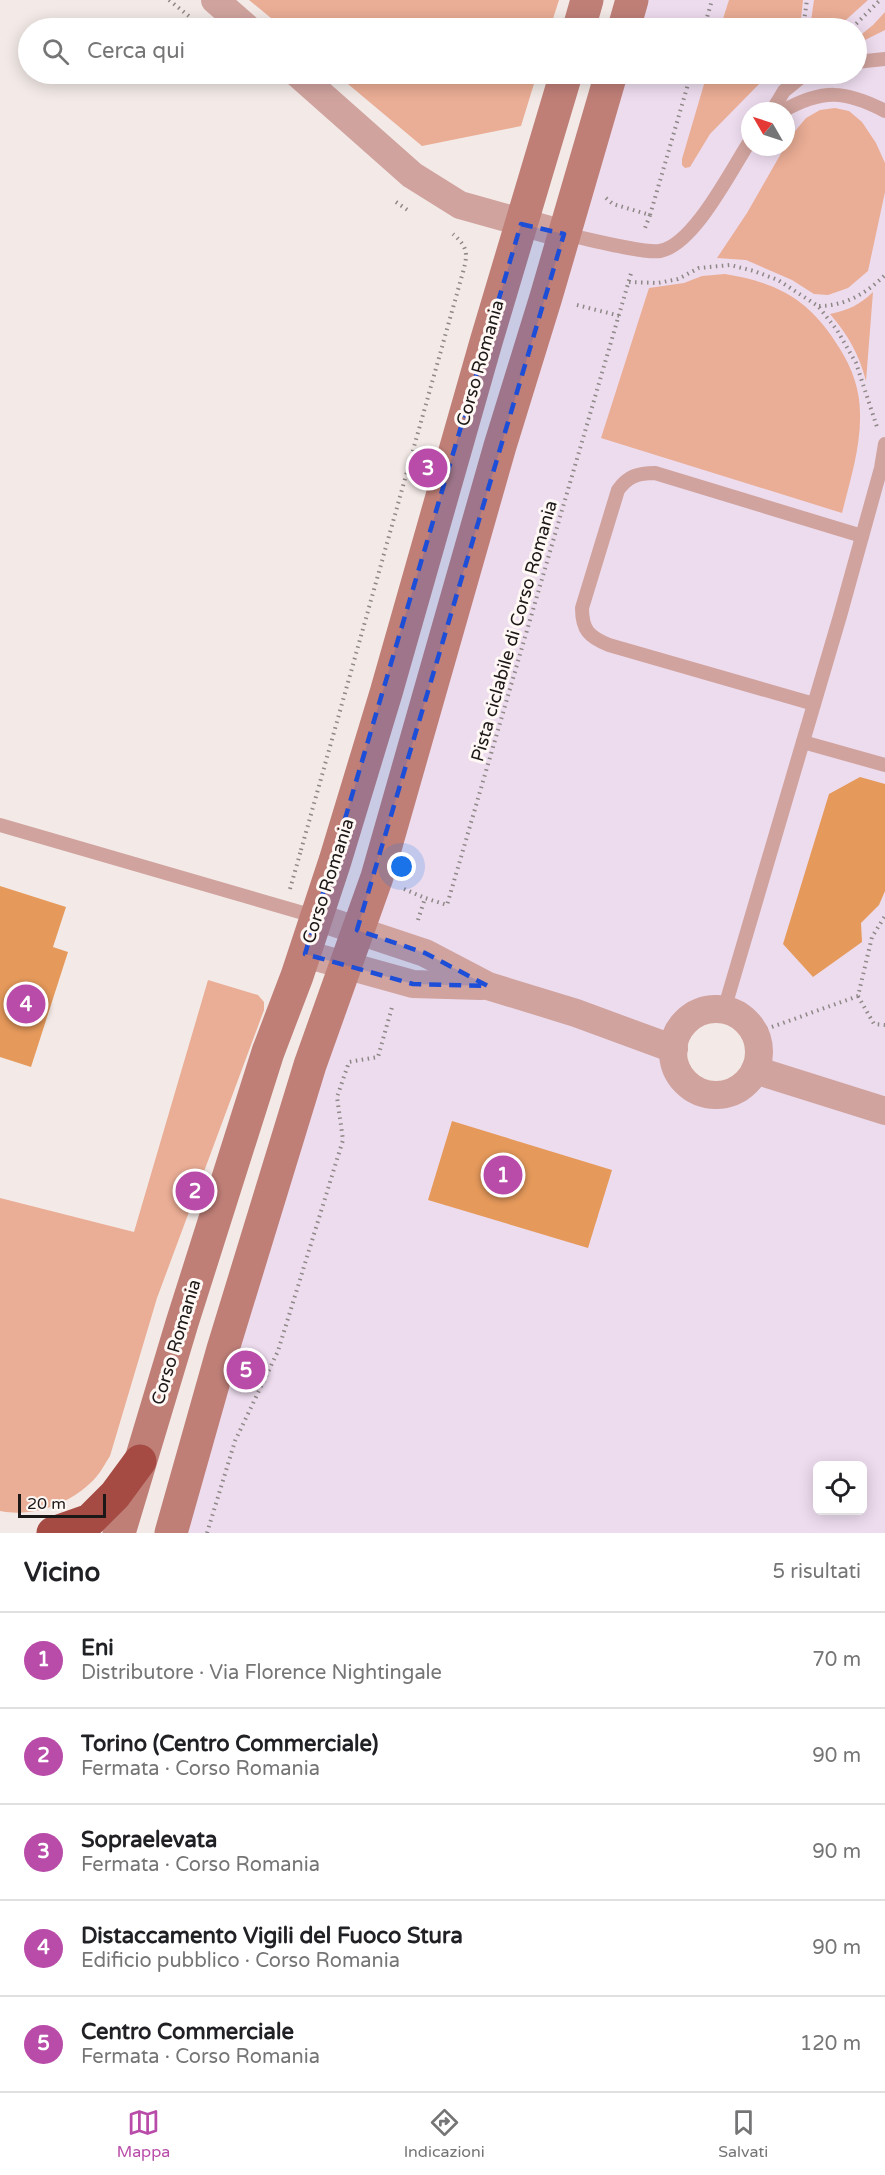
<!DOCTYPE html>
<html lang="it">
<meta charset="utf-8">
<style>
:root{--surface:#fff;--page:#f2f2f2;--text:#202124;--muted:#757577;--line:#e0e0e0;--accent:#b94ba9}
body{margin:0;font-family:"Varela Round",sans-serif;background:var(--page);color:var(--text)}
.controls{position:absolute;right:18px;bottom:18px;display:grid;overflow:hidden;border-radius:9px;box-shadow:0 3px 15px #0003}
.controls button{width:54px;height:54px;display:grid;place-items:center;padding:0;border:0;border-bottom:2px solid var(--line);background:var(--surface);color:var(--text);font:30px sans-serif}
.compass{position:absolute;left:741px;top:102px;width:54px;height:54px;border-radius:50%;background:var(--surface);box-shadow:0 3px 15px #0003;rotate:309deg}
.scale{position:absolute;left:18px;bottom:15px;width:88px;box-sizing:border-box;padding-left:6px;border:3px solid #1b1817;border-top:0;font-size:16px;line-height:21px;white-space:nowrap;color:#1b1817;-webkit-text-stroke:4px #fff8f5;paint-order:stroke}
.you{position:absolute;left:402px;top:867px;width:21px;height:21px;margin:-15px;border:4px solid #fff;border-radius:50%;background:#1a73e8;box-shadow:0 0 0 9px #1a73e833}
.badge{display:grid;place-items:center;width:39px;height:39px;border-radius:50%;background:var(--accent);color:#fff;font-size:20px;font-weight:700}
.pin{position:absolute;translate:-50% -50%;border:3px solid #fff;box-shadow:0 2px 6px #0006}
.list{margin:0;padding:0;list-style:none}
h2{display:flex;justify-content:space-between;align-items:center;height:78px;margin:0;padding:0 24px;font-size:26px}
h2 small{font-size:20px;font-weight:400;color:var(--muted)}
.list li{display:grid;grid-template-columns:39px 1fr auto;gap:18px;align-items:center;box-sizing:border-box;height:96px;padding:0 24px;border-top:2px solid var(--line)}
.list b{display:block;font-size:22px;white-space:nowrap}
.list p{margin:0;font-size:20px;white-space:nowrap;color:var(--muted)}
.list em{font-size:20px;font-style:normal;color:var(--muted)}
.icon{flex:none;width:33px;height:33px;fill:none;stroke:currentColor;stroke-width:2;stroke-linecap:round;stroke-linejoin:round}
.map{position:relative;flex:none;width:885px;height:1533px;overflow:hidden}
.search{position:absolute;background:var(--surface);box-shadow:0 3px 15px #0003;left:18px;right:18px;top:18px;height:66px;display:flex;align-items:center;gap:15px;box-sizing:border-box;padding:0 21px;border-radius:33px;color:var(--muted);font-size:22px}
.sheet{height:558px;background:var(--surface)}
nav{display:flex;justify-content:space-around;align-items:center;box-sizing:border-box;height:84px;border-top:2px solid var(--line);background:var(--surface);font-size:16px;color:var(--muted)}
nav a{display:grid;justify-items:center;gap:3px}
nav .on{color:var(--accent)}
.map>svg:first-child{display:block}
</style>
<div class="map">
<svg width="885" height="1533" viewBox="0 0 885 1533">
<rect width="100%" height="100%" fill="#f3eae7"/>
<path fill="#eddcee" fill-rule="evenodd" d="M 633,0 L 885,0 L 885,1533 L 171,1533 L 345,966 L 486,986 L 357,930 L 611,74 L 856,74 L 856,28 L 624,28 ZM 750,111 L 786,111 L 786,147 L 750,147 ZM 710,1010 L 724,1010 L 737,1014 L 748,1023 L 755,1033 L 759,1045 L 759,1058 L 749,1080 L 738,1089 L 725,1094 L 712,1095 L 690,1086 L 677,1070 L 674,1060 L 675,1043 L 679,1031 L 687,1021 L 698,1013 ZM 818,1466 L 862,1466 L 862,1510 L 818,1510 Z"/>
<g fill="#eaad95">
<polygon points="249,0 559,0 550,28 283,28"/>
<polygon points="729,0 803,0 800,28 720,28"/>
<polygon points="814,0 868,0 837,28 810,28"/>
<polygon points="885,12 885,30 863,41 857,38 873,25"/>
<polygon points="336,74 537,74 521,126 422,146"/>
<polygon points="707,74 769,74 710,134 690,167 685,168 682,165 682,159"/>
<polygon points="835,108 849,111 862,122 876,143 885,163 885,192 868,271 848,288 828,295 814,294 792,280 746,260 717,258 747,213 791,136 806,118 820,110"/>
<path d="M 725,274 C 780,283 811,301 840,349 C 852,368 860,390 860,413 C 861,447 850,481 842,513 L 601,438 L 649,288 L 684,283 L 702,276 Z"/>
<path d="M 873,292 L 866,381 C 859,354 848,335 830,314 C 848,310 860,305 873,292 Z"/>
<path d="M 208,980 L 258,995 L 264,1002 L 264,1010 L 157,1298 L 110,1456 C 106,1462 102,1470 97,1476 C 74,1503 34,1518 0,1511 L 0,1198 L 134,1232 Z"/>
</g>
<g fill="#e5995b">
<polygon points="860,777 885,784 885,891 879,905 861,923 862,942 813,977 783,944 829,794"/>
<polygon points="0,886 66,907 53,947 68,952 31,1067 0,1057"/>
<polygon points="452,1121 612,1170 588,1248 428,1200"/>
</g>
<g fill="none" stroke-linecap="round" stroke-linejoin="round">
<g stroke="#8e8886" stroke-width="4" stroke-dasharray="1.5 4.5" stroke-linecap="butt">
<polyline points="169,0 190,17"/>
<polyline points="704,28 712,0"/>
<polyline points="803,28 807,0"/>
<polyline points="852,28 880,0"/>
<polyline points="257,74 270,85"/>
<polyline points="606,198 613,204 650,215 645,228"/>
<polyline points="396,202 409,211"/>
<polyline points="650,215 691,74"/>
<polyline points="629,282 658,283 678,279 699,268 730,265 754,271 778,280 818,306 837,330 856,363 877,427"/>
<polyline points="577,305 620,316"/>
<path d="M 819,306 C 845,306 867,293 885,275"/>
<path d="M 301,850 L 463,272 C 468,254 468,247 453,234"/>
<polyline points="290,889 301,850"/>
<polyline points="404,889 425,898"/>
<polyline points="418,920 425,898 447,905 632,270"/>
<polyline points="858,996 874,1024 885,1025"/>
<polyline points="755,1033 858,996 872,937 885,916"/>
<polyline points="207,1533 235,1441 278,1351 343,1140 337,1097 349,1062 378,1057 392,1007"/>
</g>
<g stroke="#d0a39e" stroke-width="14">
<polyline points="856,62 885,59"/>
<polyline points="772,111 784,91 805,74"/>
<path d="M 783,111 C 822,89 845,90 885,111"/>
<path d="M 564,234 C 584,238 644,254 660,251 C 694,245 731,170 750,141"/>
<path d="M 814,704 L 609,645 C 589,637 582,630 582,608 L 618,490 C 628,476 638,473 655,473 L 862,536"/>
<polyline points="803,742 885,765"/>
<polyline points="0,825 317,917"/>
<polyline points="724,1010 840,616 881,468 885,444"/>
</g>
<g stroke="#d0a39e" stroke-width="28">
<polyline points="215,0 247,28"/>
<polyline points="298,74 412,175 460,205 564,234"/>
<polyline points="317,917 425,953 488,986 576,1013 674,1049"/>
<polyline points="305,954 413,984 481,986"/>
<circle cx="716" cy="1052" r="43"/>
<polyline points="755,1070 885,1111"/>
</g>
<g stroke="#bf7f77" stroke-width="33">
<polyline points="579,28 587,0"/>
<polyline points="624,28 632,0"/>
<polyline points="119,1533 182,1323 268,1052 297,976 335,861 386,693 486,342 566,74"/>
<polyline points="171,1533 223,1349 310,1065 377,877 500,446 546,297 611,74"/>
</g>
<polyline stroke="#a54b44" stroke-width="33" points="53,1533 90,1520 115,1495 140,1461"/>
</g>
<path fill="#1d4ed8" fill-opacity="0.2" stroke="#1d4ed8" stroke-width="4.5" stroke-dasharray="12 8" stroke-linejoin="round" d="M 521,224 L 564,234 L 357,930 L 425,953 L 488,986 L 413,984 L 305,954 Z"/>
<g text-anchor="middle" stroke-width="6" stroke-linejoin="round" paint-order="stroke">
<g font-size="18" fill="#1b1817" stroke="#fff8f5">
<text transform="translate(480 363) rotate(-74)" y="6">Corso Romania</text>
<text transform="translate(514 631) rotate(-74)" y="6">Pista ciclabile di Corso Romania</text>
<text transform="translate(328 881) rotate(-72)" y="6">Corso Romania</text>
<text transform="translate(176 1342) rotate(-73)" y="6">Corso Romania</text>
</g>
</g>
</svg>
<div class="controls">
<button><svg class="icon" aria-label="locate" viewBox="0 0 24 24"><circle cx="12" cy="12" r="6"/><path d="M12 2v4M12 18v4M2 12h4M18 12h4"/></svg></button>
</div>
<svg class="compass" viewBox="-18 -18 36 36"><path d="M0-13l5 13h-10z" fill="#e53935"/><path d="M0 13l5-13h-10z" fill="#757577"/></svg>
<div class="scale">20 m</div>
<div class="you"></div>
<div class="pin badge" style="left:503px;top:1175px">1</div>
<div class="pin badge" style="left:195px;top:1191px">2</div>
<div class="pin badge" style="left:428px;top:468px">3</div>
<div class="pin badge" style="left:26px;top:1004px">4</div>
<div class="pin badge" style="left:246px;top:1370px">5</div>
<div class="search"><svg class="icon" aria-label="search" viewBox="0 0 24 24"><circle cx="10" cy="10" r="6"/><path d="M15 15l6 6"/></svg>Cerca qui</div>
</div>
<section class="sheet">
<h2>Vicino<small>5 risultati</small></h2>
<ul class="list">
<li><span class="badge">1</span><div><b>Eni</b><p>Distributore · Via Florence Nightingale</p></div><em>70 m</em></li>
<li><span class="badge">2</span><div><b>Torino (Centro Commerciale)</b><p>Fermata · Corso Romania</p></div><em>90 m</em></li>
<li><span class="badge">3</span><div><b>Sopraelevata</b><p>Fermata · Corso Romania</p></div><em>90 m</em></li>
<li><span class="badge">4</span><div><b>Distaccamento Vigili del Fuoco Stura</b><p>Edificio pubblico · Corso Romania</p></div><em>90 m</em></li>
<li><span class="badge">5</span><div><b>Centro Commerciale</b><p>Fermata · Corso Romania</p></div><em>120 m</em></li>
</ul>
</section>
<nav>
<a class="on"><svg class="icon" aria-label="map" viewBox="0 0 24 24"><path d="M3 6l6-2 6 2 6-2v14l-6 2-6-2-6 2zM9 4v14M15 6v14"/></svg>Mappa</a>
<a><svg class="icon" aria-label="directions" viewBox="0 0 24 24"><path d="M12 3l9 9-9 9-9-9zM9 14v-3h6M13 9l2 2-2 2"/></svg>Indicazioni</a>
<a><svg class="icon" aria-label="saved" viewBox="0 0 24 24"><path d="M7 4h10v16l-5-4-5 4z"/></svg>Salvati</a>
</nav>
